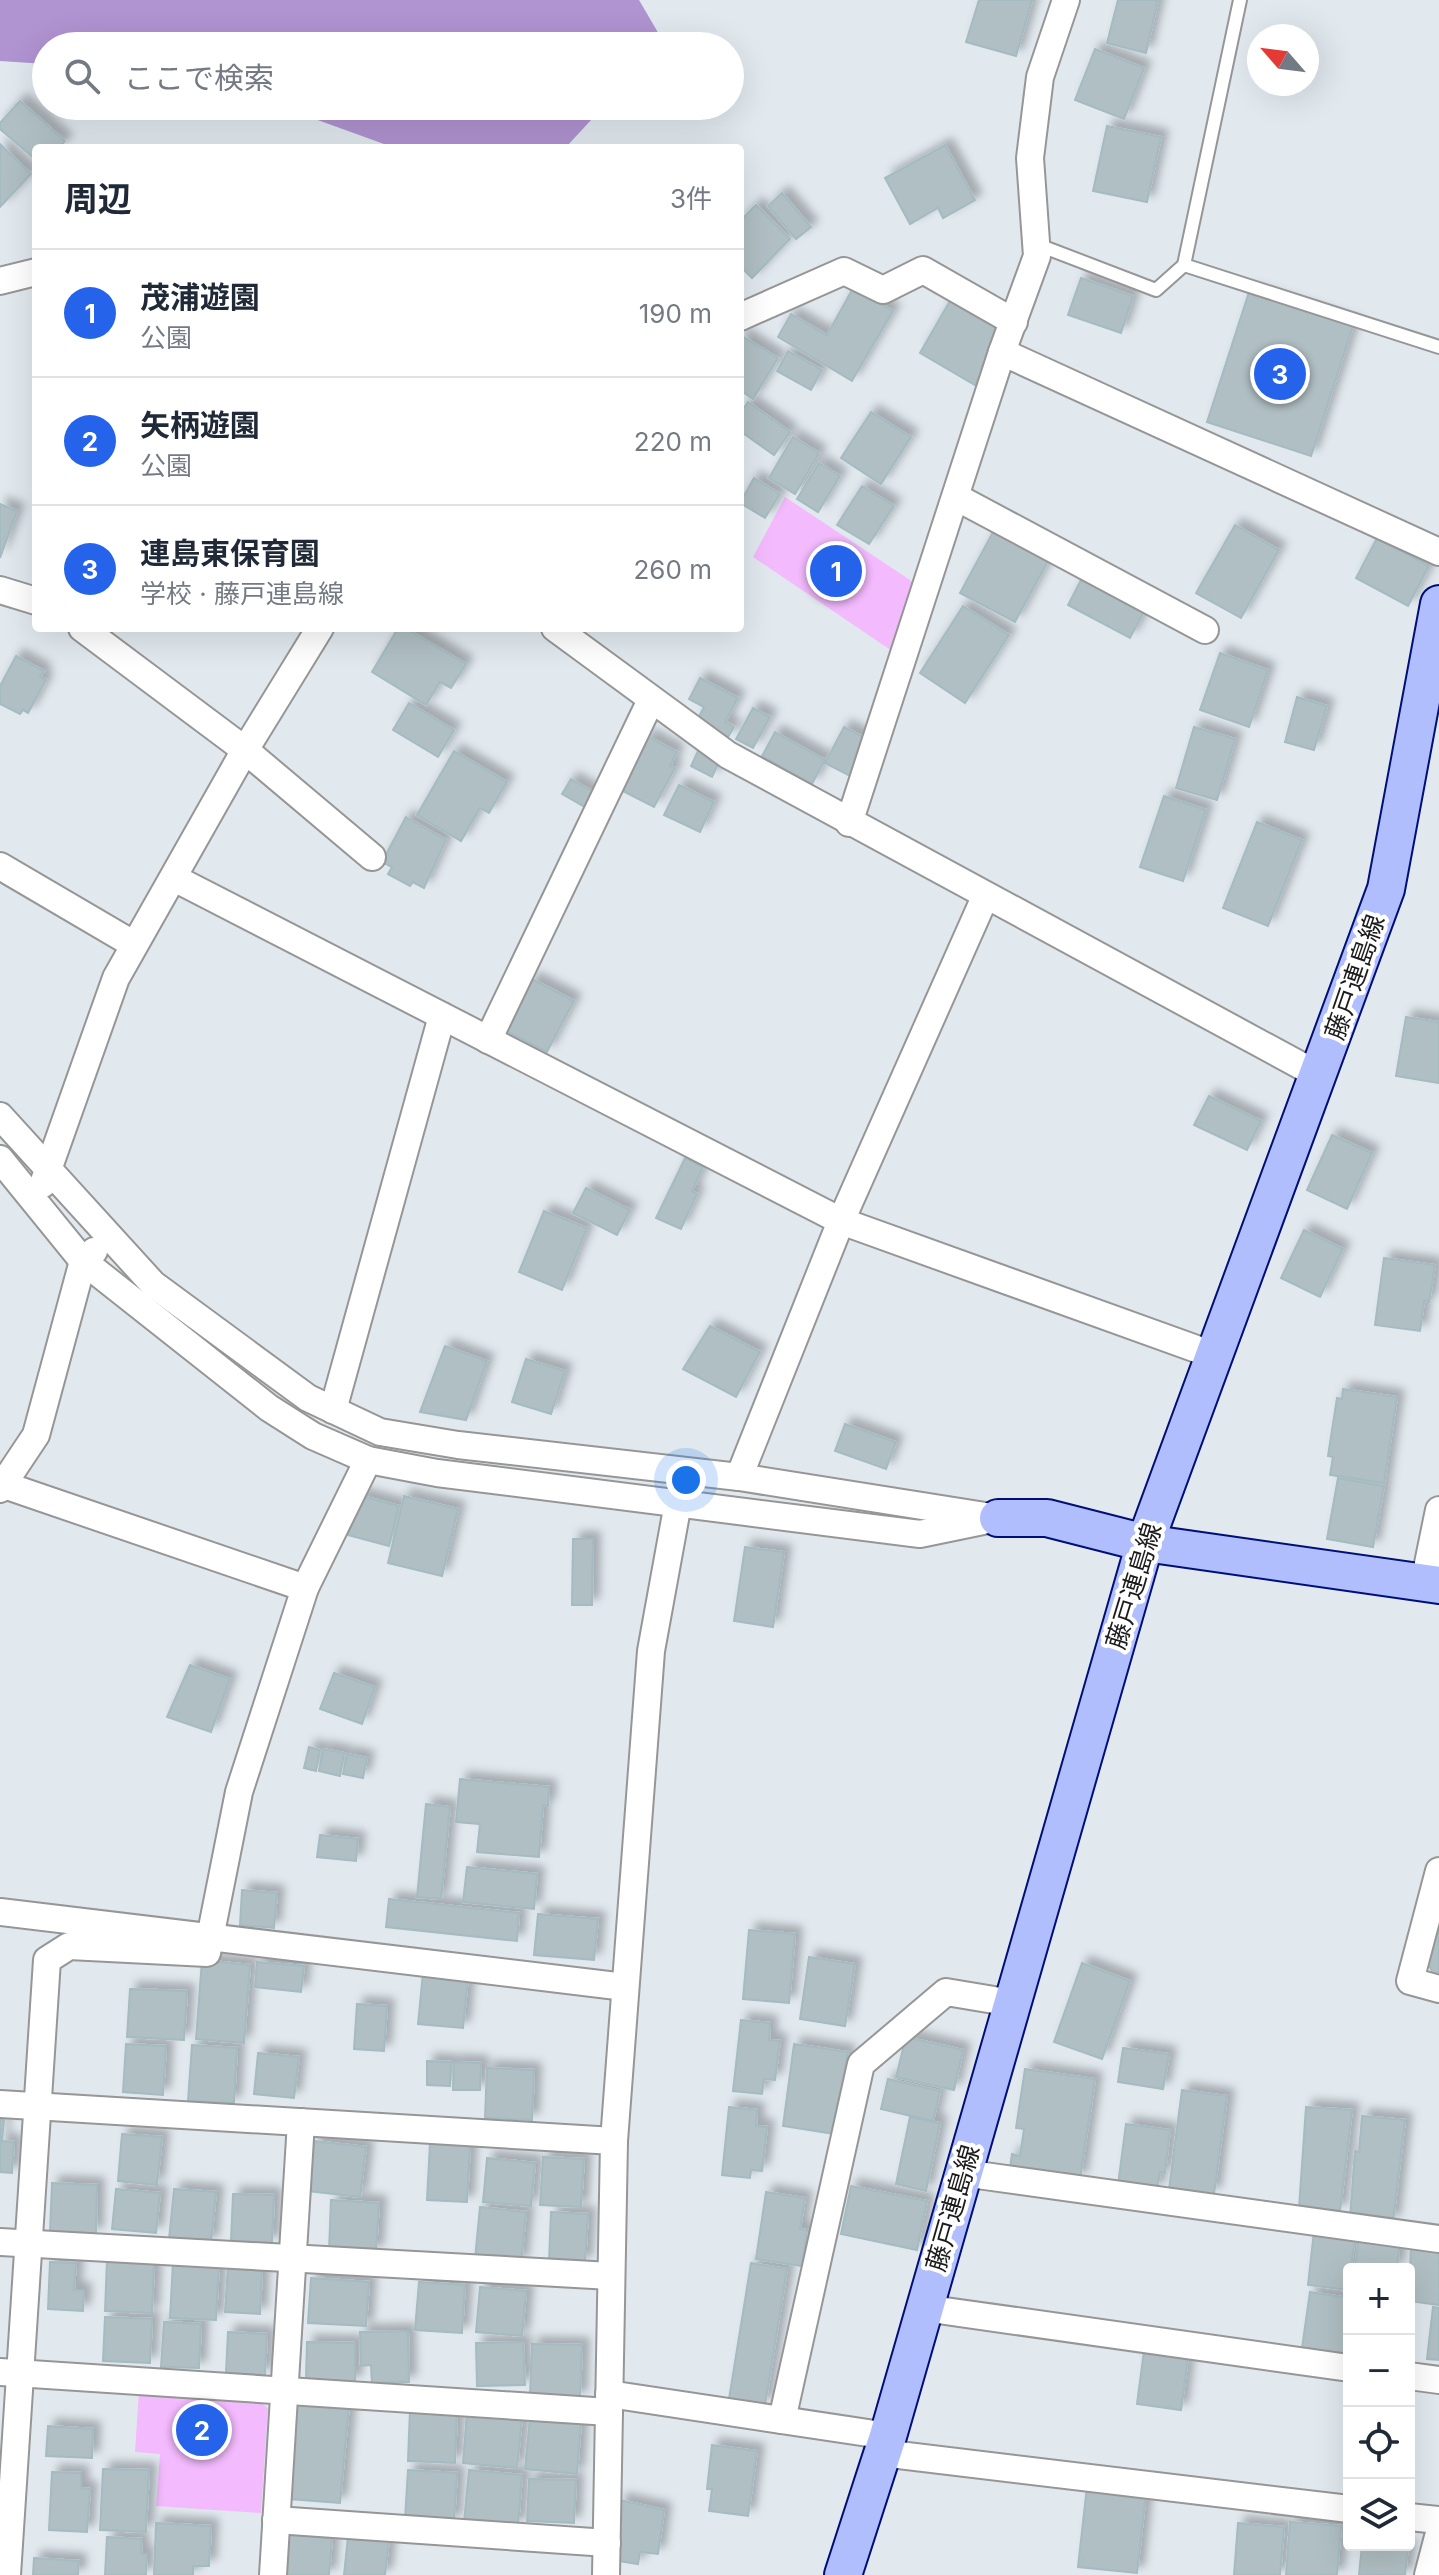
<!DOCTYPE html>
<html lang="ja">
<meta charset="utf-8">
<style>
:root{--surface:#fff;--page:#f2f2f3;--text:#1f2937;--muted:#747a83;--line:#e0e1e3;--accent:#2563eb}
body{margin:0;font-family:Inter,"Noto Sans JP",sans-serif;background:var(--page);color:var(--text)}
.controls{position:absolute;right:24px;bottom:24px;display:grid;overflow:hidden;border-radius:8px;box-shadow:0 8px 32px #0002}
.controls button{width:72px;height:72px;display:grid;place-items:center;padding:0;border:0;border-bottom:2px solid var(--line);background:var(--surface);color:var(--text);font:40px sans-serif}
.compass{position:absolute;left:1247px;top:24px;width:72px;height:72px;border-radius:50%;background:var(--surface);box-shadow:0 8px 32px #0002;rotate:298deg}
.you{position:absolute;left:686px;top:1480px;width:28px;height:28px;margin:-20px;border:6px solid #fff;border-radius:50%;background:#1a73e8;box-shadow:0 0 0 12px #1a73e833}
.badge{display:grid;place-items:center;width:52px;height:52px;border-radius:50%;background:var(--accent);color:#fff;font-size:26px;font-weight:700}
.pin{position:absolute;translate:-50% -50%;border:4px solid #fff;box-shadow:0 2px 8px #0006}
.list{margin:0;padding:0;list-style:none}
h2{display:flex;justify-content:space-between;align-items:center;height:104px;margin:0;padding:0 32px;font-size:34px}
h2 small{font-size:26px;font-weight:400;color:var(--muted)}
.list li{display:grid;grid-template-columns:52px 1fr auto;gap:24px;align-items:center;box-sizing:border-box;height:128px;padding:0 32px;border-top:2px solid var(--line)}
.list b{display:block;font-size:30px;white-space:nowrap}
.list p{margin:0;font-size:26px;white-space:nowrap;color:var(--muted)}
.list em{font-size:26px;font-style:normal;color:var(--muted)}
.icon{flex:none;width:44px;height:44px;fill:none;stroke:currentColor;stroke-width:2;stroke-linecap:round;stroke-linejoin:round}
.map{position:relative;flex:none;width:1439px;height:2575px;overflow:hidden}
.search{position:absolute;background:var(--surface);box-shadow:0 8px 32px #0002;left:32px;top:32px;width:712px;height:88px;display:flex;align-items:center;gap:20px;box-sizing:border-box;padding:0 28px;border-radius:44px;color:var(--muted);font-size:30px}
.panel{position:absolute;background:var(--surface);box-shadow:0 8px 32px #0002;left:32px;top:144px;width:712px;height:488px;border-radius:8px}
.map>svg:first-child{display:block}
</style>
<div class="map">
<svg width="1439" height="2575" viewBox="0 0 1439 2575">
<defs>
<filter id="shadow"><feDropShadow dx="7" dy="-7" stdDeviation="4" flood-color="#0004"/></filter>
</defs>
<rect width="100%" height="100%" fill="#e1e9ef"/>
<g fill="#b093d1">
<polygon points="0,0 639,0 663,41 658,46 46,46 46,64 0,61"/>
<polygon points="279,106 604,106 567,146 559,148 395,148"/>
</g>
<g fill="#f3bafd">
<polygon points="785,497 919,586 898,655 753,557"/>
<polygon points="139,2391 255,2398 268,2408 261,2513 156,2506 160,2454 135,2452"/>
</g>
<g fill="#b0bfc3" stroke="#a3bbc1" stroke-width="2" filter="url(#shadow)">
<polygon points="979,0 1032,0 1016,56 966,42"/>
<polygon points="1118,0 1158,0 1146,53 1107,43"/>
<polygon points="1095,49 1144,68 1124,119 1075,100"/>
<polygon points="20,101 65,141 59,148 36,148 36,160 0,129 0,123"/>
<polygon points="1107,126 1161,137 1147,202 1093,191"/>
<polygon points="0,144 31,174 0,207"/>
<polygon points="945,145 975,200 943,218 938,208 910,224 885,178"/>
<polygon points="782,193 811,227 796,239 768,206"/>
<polygon points="756,205 790,239 752,278 740,266 740,221"/>
<polygon points="1081,278 1133,296 1121,333 1068,315"/>
<polygon points="853,288 893,311 852,381 778,337 791,314 827,335"/>
<polygon points="1249,292 1353,326 1311,456 1207,422"/>
<polygon points="951,299 999,327 990,342 996,346 975,385 920,353"/>
<polygon points="740,335 778,358 753,399 740,390"/>
<polygon points="788,351 822,370 811,390 777,371"/>
<polygon points="748,402 790,432 774,455 740,431 740,414"/>
<polygon points="871,412 911,437 881,484 841,458"/>
<polygon points="793,437 819,453 795,494 769,478"/>
<polygon points="819,463 840,476 818,512 797,499"/>
<polygon points="754,478 780,494 765,518 740,503"/>
<polygon points="862,486 894,506 869,544 837,525"/>
<polygon points="0,504 17,511 0,558"/>
<polygon points="1235,525 1279,550 1241,618 1196,593"/>
<polygon points="993,532 1048,561 1015,622 960,593"/>
<polygon points="1377,538 1429,566 1408,606 1356,578"/>
<polygon points="1083,576 1145,610 1130,638 1068,605"/>
<polygon points="963,606 1009,635 965,703 920,673"/>
<polygon points="398,628 405,628 466,664 451,688 440,682 426,705 372,672"/>
<polygon points="1220,653 1268,670 1249,727 1200,710"/>
<polygon points="16,656 44,671 40,677 46,680 28,713 23,710 20,714 0,704 0,686"/>
<polygon points="700,678 738,698 725,722 734,727 728,737 697,720 704,707 689,699"/>
<polygon points="1297,697 1327,706 1314,750 1285,742"/>
<polygon points="409,703 454,730 438,757 393,730"/>
<polygon points="753,708 770,717 753,748 736,739"/>
<polygon points="844,727 873,742 854,778 825,763"/>
<polygon points="1194,727 1235,739 1217,800 1176,788"/>
<polygon points="775,732 825,760 812,784 762,756"/>
<polygon points="647,736 677,752 670,766 675,768 654,807 619,789"/>
<polygon points="699,749 720,760 712,777 691,766"/>
<polygon points="454,751 507,782 489,813 480,808 461,841 417,815"/>
<polygon points="571,779 597,794 588,809 562,794"/>
<polygon points="679,785 714,802 700,832 664,815"/>
<polygon points="1164,796 1206,810 1183,881 1140,867"/>
<polygon points="406,817 446,840 424,888 413,882 410,886 388,874 392,867 382,862"/>
<polygon points="1257,822 1302,840 1268,926 1223,908"/>
<polygon points="532,979 574,1001 547,1052 506,1031"/>
<polygon points="1406,1017 1439,1022 1439,1083 1396,1076"/>
<polygon points="1209,1096 1261,1121 1247,1150 1194,1125"/>
<polygon points="1332,1135 1372,1153 1347,1209 1307,1190"/>
<polygon points="685,1158 703,1167 692,1191 697,1194 681,1229 656,1218"/>
<polygon points="586,1188 630,1210 617,1235 573,1213"/>
<polygon points="544,1211 587,1228 562,1290 519,1272"/>
<polygon points="1304,1230 1343,1249 1320,1297 1281,1278"/>
<polygon points="1384,1258 1435,1265 1429,1302 1424,1301 1420,1331 1375,1325"/>
<polygon points="710,1326 760,1352 736,1397 683,1369"/>
<polygon points="445,1346 487,1361 466,1420 420,1412"/>
<polygon points="526,1359 565,1371 551,1414 512,1402"/>
<polygon points="1343,1389 1397,1397 1384,1483 1330,1475 1333,1457 1328,1456 1337,1398 1342,1399"/>
<polygon points="845,1424 896,1442 886,1469 835,1451"/>
<polygon points="1338,1478 1384,1486 1373,1547 1327,1539"/>
<polygon points="359,1495 399,1506 389,1546 348,1535"/>
<polygon points="404,1496 458,1509 442,1576 388,1563"/>
<polygon points="573,1539 593,1539 592,1605 572,1605"/>
<polygon points="745,1547 784,1552 773,1627 734,1621"/>
<polygon points="190,1665 230,1679 211,1732 167,1717"/>
<polygon points="334,1673 375,1687 362,1724 320,1709"/>
<polygon points="309,1747 320,1750 316,1771 304,1768"/>
<polygon points="323,1749 344,1753 340,1776 319,1771"/>
<polygon points="347,1754 367,1758 363,1778 343,1774"/>
<polygon points="460,1779 549,1787 548,1806 543,1805 539,1857 477,1852 480,1824 456,1822"/>
<polygon points="426,1804 450,1807 441,1899 417,1897"/>
<polygon points="320,1835 358,1839 356,1861 317,1857"/>
<polygon points="467,1867 537,1874 534,1909 463,1902"/>
<polygon points="242,1890 277,1893 274,1928 240,1925"/>
<polygon points="389,1899 519,1913 517,1941 386,1927"/>
<polygon points="538,1914 598,1919 594,1960 534,1955"/>
<polygon points="749,1930 795,1934 789,2003 743,1999"/>
<polygon points="1438,1931 1439,1931 1439,1978 1434,1976 1428,1963"/>
<polygon points="809,1957 855,1964 845,2026 800,2019"/>
<polygon points="202,1960 250,1965 244,2043 196,2039"/>
<polygon points="257,1962 304,1966 301,1992 255,1987"/>
<polygon points="1082,1963 1130,1981 1102,2059 1054,2042"/>
<polygon points="423,1973 468,1978 463,2028 418,2024"/>
<polygon points="130,1989 187,1991 184,2040 127,2037"/>
<polygon points="357,2004 387,2006 384,2051 354,2049"/>
<polygon points="741,2020 770,2023 769,2040 780,2041 775,2080 764,2079 762,2094 733,2091"/>
<polygon points="906,2037 963,2050 954,2090 896,2077"/>
<polygon points="126,2044 166,2046 163,2095 123,2092"/>
<polygon points="794,2044 848,2052 835,2134 783,2126"/>
<polygon points="192,2045 237,2048 234,2103 188,2101"/>
<polygon points="1123,2048 1169,2054 1163,2089 1118,2082"/>
<polygon points="258,2053 299,2057 294,2098 254,2094"/>
<polygon points="427,2061 451,2062 450,2086 427,2085"/>
<polygon points="454,2062 481,2063 480,2090 453,2090"/>
<polygon points="487,2068 534,2070 532,2120 485,2118"/>
<polygon points="1025,2069 1095,2079 1080,2179 1010,2168 1012,2154 1020,2156 1024,2129 1016,2128"/>
<polygon points="888,2079 940,2091 933,2121 881,2109"/>
<polygon points="1182,2090 1227,2096 1214,2194 1169,2189"/>
<polygon points="729,2107 757,2110 756,2126 767,2127 762,2171 751,2170 750,2178 722,2175"/>
<polygon points="1306,2107 1352,2110 1340,2211 1299,2208"/>
<polygon points="1362,2116 1405,2120 1393,2222 1350,2218 1355,2151 1359,2152"/>
<polygon points="910,2117 940,2123 926,2191 896,2184"/>
<polygon points="0,2120 4,2120 2,2141 14,2142 12,2173 0,2172"/>
<polygon points="1126,2124 1170,2130 1165,2173 1160,2172 1157,2190 1118,2185"/>
<polygon points="122,2134 162,2137 157,2185 118,2181"/>
<polygon points="314,2141 366,2147 360,2197 308,2191"/>
<polygon points="430,2143 470,2145 467,2202 427,2200"/>
<polygon points="543,2157 584,2159 581,2207 540,2205"/>
<polygon points="487,2158 535,2163 531,2206 483,2202"/>
<polygon points="52,2183 97,2185 96,2234 50,2232"/>
<polygon points="851,2186 927,2201 917,2250 841,2234"/>
<polygon points="116,2189 160,2193 156,2233 112,2229"/>
<polygon points="174,2189 216,2192 211,2243 169,2239"/>
<polygon points="766,2192 805,2198 800,2229 807,2230 802,2266 756,2259"/>
<polygon points="233,2194 274,2195 272,2243 231,2241"/>
<polygon points="331,2200 379,2203 376,2252 329,2250"/>
<polygon points="480,2207 526,2212 521,2263 475,2259"/>
<polygon points="551,2212 588,2214 585,2263 549,2262"/>
<polygon points="1314,2231 1355,2236 1348,2290 1308,2285"/>
<polygon points="1359,2235 1400,2240 1397,2269 1355,2269"/>
<polygon points="1411,2240 1439,2244 1439,2305 1409,2301"/>
<polygon points="107,2261 154,2263 152,2313 105,2311"/>
<polygon points="50,2262 76,2263 74,2290 84,2290 83,2311 48,2309"/>
<polygon points="173,2262 219,2264 216,2320 170,2318"/>
<polygon points="751,2263 787,2269 765,2405 729,2399"/>
<polygon points="228,2268 262,2269 260,2314 225,2312"/>
<polygon points="311,2278 369,2282 366,2326 308,2323"/>
<polygon points="419,2282 465,2285 462,2333 415,2330"/>
<polygon points="480,2287 526,2291 522,2336 476,2332"/>
<polygon points="1310,2292 1349,2298 1349,2354 1302,2348"/>
<polygon points="1433,2307 1439,2308 1439,2360 1427,2359"/>
<polygon points="105,2317 152,2319 150,2363 103,2361"/>
<polygon points="164,2322 201,2324 199,2368 161,2367"/>
<polygon points="408,2331 409,2382 372,2383 371,2365 361,2366 360,2332"/>
<polygon points="228,2332 267,2334 265,2375 226,2373"/>
<polygon points="307,2342 355,2343 355,2382 306,2381"/>
<polygon points="523,2342 525,2385 477,2386 476,2343"/>
<polygon points="532,2344 582,2345 580,2398 530,2396"/>
<polygon points="1144,2351 1188,2357 1181,2410 1137,2404"/>
<polygon points="298,2400 349,2405 340,2503 289,2499"/>
<polygon points="410,2409 457,2411 455,2463 408,2461"/>
<polygon points="467,2412 522,2417 517,2468 463,2463"/>
<polygon points="530,2417 581,2422 577,2474 525,2469"/>
<polygon points="48,2426 93,2429 92,2458 46,2456"/>
<polygon points="712,2445 757,2451 748,2516 709,2511 712,2489 707,2489"/>
<polygon points="103,2469 149,2470 146,2532 100,2530"/>
<polygon points="408,2470 457,2473 454,2522 405,2519"/>
<polygon points="469,2470 522,2475 518,2526 464,2522"/>
<polygon points="52,2472 81,2473 81,2488 90,2489 87,2532 49,2530"/>
<polygon points="529,2479 576,2480 574,2523 527,2521"/>
<polygon points="1087,2486 1146,2493 1137,2573 1078,2567"/>
<polygon points="620,2500 664,2510 658,2554 640,2552 638,2564 612,2560"/>
<polygon points="1290,2522 1341,2526 1337,2575 1286,2575"/>
<polygon points="156,2523 211,2526 209,2566 193,2566 193,2575 154,2575"/>
<polygon points="1238,2523 1284,2527 1280,2575 1234,2575"/>
<polygon points="287,2534 332,2538 329,2575 283,2575"/>
<polygon points="348,2536 389,2540 385,2575 344,2575"/>
<polygon points="107,2537 142,2539 141,2554 147,2554 146,2575 105,2575"/>
<polygon points="1362,2545 1408,2547 1405,2575 1359,2575"/>
<polygon points="34,2558 79,2561 78,2575 33,2575"/>
</g>
<g fill="none" stroke-linecap="round" stroke-linejoin="round">
<g stroke="#969696" stroke-width="16">
<g id="lane">
<polyline points="1240,0 1184,265 1439,347"/>
<polyline points="1036,244 1156,290 1184,265"/>
</g>
</g>
<g stroke="#969696" stroke-width="30">
<g id="street">
<polyline points="0,281 36,272"/>
<polyline points="740,317 844,271 883,290 923,270 1014,322"/>
<polyline points="1002,352 1439,552"/>
<polyline points="956,497 1205,630"/>
<polyline points="0,590 36,601"/>
<polyline points="82,628 245,750 372,857"/>
<polyline points="555,628 728,755 1320,1076"/>
<polyline points="849,823 1002,352 1037,256 1030,158 1040,77 1066,0"/>
<polyline points="0,866 133,944"/>
<polyline points="174,878 841,1221 1216,1356"/>
<polyline points="488,1040 651,700"/>
<polyline points="0,1116 153,1284 308,1398 380,1432 458,1445 739,1477 998,1518"/>
<polyline points="0,1159 83,1261 269,1408 313,1436 368,1460 437,1473 920,1534 983,1521"/>
<polyline points="43,1184 116,978 245,750 320,628"/>
<polyline points="333,1410 442,1016"/>
<polyline points="739,1477 841,1221 985,897"/>
<polyline points="4,1485 305,1588"/>
<polyline points="0,1489 36,1435 83,1261 94,1251"/>
<polyline points="1424,1583 1439,1510"/>
<polyline points="1439,1871 1410,1981 1439,1989"/>
<polyline points="0,1912 625,1987"/>
<polyline points="0,2104 614,2141"/>
<polyline points="963,2173 1439,2239"/>
<polyline points="0,2242 611,2276"/>
<polyline points="924,2308 1349,2368"/>
<polyline points="0,2372 609,2412"/>
<polyline points="1409,2376 1439,2380"/>
<polyline points="609,2394 888,2436"/>
<polyline points="782,2420 861,2064 946,1992 1012,2003"/>
<polyline points="882,2453 1349,2509"/>
<polyline points="1409,2517 1439,2520"/>
<polyline points="276,2520 607,2543"/>
<polyline points="7,2575 47,1960 69,1946 207,1953 239,1792 305,1588 368,1460"/>
<polyline points="273,2575 301,2122"/>
<polyline points="606,2575 614,2141 651,1651 678,1503"/>
<polyline points="1428,2575 1439,2533"/>
</g>
</g>
<g stroke="#000f77" stroke-width="40">
<g id="secondary">
<polyline points="998,1518 1047,1518 1145,1543 1439,1585"/>
<polyline points="843,2575 888,2436 1145,1543 1386,889 1439,604"/>
</g>
</g>
<use href="#lane" stroke="#fff" stroke-width="12"/>
<use href="#street" stroke="#fff" stroke-width="26"/>
<use href="#secondary" stroke="#b0befe" stroke-width="36"/>
</g>
<g text-anchor="middle" stroke-width="8" stroke-linejoin="round" paint-order="stroke">
<g font-size="26" fill="#1c1c1c" stroke="#fff">
<text transform="translate(1355 977) rotate(-71)" y="9">藤戸連島線</text>
<text transform="translate(1134 1586) rotate(-73)" y="9">藤戸連島線</text>
<text transform="translate(953 2208) rotate(-74)" y="9">藤戸連島線</text>
</g>
</g>
</svg>
<div class="controls">
<button>+</button>
<button>−</button>
<button><svg class="icon" aria-label="locate" viewBox="0 0 24 24"><circle cx="12" cy="12" r="6"/><path d="M12 2v4M12 18v4M2 12h4M18 12h4"/></svg></button>
<button><svg class="icon" aria-label="layers" viewBox="0 0 24 24"><path d="M12 4l9 5-9 5-9-5zM3 14l9 5 9-5"/></svg></button>
</div>
<svg class="compass" viewBox="-18 -18 36 36"><path d="M0-13l5 13h-10z" fill="#e53935"/><path d="M0 13l5-13h-10z" fill="#747a83"/></svg>
<div class="you"></div>
<div class="pin badge" style="left:836px;top:571px">1</div>
<div class="pin badge" style="left:202px;top:2430px">2</div>
<div class="pin badge" style="left:1280px;top:374px">3</div>
<div class="search"><svg class="icon" aria-label="search" viewBox="0 0 24 24"><circle cx="10" cy="10" r="6"/><path d="M15 15l6 6"/></svg>ここで検索</div>
<section class="panel">
<h2>周辺<small>3件</small></h2>
<ul class="list">
<li><span class="badge">1</span><div><b>茂浦遊園</b><p>公園</p></div><em>190 m</em></li>
<li><span class="badge">2</span><div><b>矢柄遊園</b><p>公園</p></div><em>220 m</em></li>
<li><span class="badge">3</span><div><b>連島東保育園</b><p>学校 · 藤戸連島線</p></div><em>260 m</em></li>
</ul>
</section>
</div>
